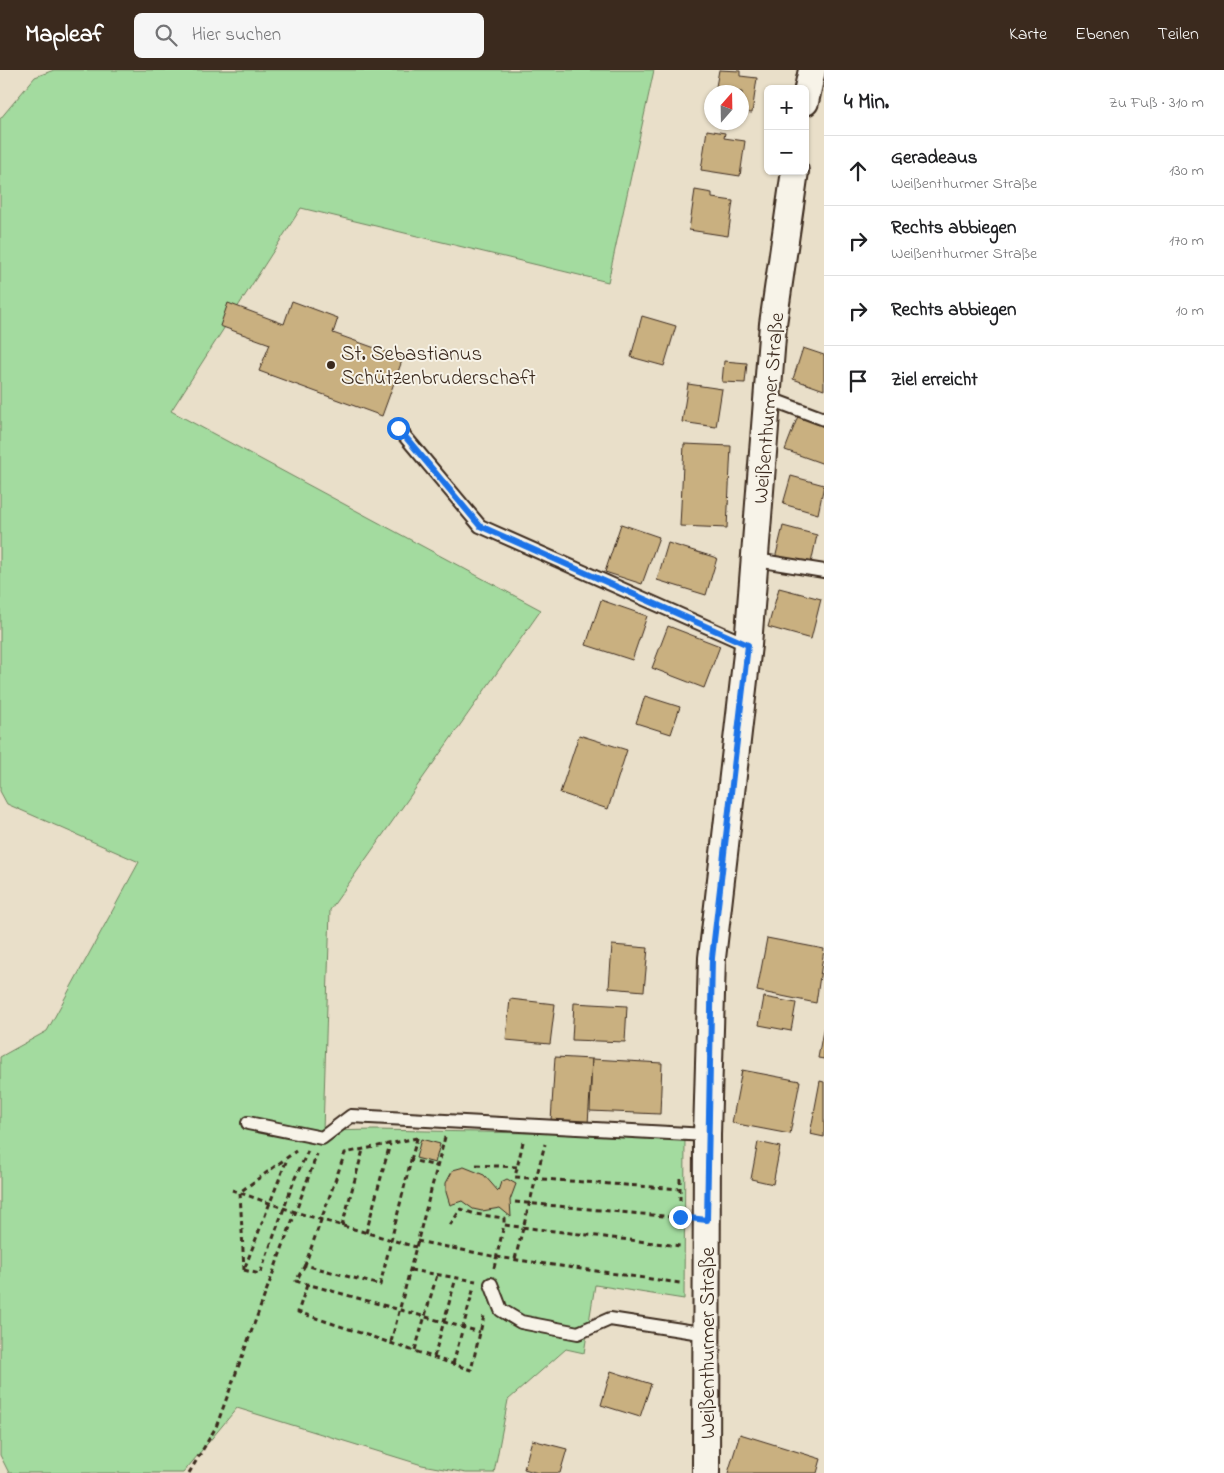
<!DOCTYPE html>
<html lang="de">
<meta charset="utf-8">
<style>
:root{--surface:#fff;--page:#f6f6f6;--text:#202124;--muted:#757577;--line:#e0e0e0;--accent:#3b2a1e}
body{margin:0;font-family:"Indie Flower",sans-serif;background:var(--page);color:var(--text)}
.controls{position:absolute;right:15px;top:15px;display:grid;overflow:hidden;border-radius:8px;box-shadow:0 1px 4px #0004}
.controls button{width:45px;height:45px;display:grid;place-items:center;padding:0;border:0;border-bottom:1px solid var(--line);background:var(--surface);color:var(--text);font:25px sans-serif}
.compass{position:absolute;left:704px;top:15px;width:45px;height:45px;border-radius:50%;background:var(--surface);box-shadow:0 1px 4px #0004;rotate:20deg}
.stop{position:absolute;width:15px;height:15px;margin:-11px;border:4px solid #1a73e8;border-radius:50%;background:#fff}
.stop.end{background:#1a73e8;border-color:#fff;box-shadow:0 1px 5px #0008}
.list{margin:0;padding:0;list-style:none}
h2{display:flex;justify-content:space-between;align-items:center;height:65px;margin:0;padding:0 20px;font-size:21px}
h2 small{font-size:16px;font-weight:400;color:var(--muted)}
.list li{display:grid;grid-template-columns:32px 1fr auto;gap:15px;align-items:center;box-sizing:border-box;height:70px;padding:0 20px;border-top:1px solid var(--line)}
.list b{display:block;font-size:19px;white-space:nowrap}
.list p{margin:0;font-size:16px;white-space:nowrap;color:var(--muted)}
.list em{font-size:16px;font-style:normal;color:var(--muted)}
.icon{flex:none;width:28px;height:28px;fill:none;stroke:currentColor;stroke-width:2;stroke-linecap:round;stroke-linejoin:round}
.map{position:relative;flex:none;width:824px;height:1403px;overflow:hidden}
header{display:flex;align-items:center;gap:30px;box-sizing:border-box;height:70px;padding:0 25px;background:var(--accent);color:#fff}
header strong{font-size:24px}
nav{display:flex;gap:28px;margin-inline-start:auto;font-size:18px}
.search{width:350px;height:45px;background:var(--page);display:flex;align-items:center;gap:12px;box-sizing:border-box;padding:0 18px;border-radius:8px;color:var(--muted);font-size:19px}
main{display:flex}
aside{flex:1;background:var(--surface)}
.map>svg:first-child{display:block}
</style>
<header>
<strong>Mapleaf</strong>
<div class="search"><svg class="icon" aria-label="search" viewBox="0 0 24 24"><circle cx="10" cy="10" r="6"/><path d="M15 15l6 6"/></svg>Hier suchen</div>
<nav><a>Karte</a><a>Ebenen</a><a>Teilen</a></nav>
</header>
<main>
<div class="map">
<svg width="824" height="1403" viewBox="0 0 824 1403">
<rect width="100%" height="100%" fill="#e9dfc9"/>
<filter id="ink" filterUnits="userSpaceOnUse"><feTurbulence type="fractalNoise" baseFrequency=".02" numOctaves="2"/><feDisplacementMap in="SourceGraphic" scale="10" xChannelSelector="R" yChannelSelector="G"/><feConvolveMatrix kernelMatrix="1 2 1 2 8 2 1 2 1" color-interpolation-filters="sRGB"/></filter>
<g filter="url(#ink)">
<polygon fill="#a3db9f" stroke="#6f825e" points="54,0 654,0 608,212 301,138 171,341 541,540 330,840 323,1061 375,1060 685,1066 684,1229 595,1215 584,1283 566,1279 508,1330 494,1403 466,1403 422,1395 237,1338 183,1403 9,1403 0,1385 0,987 47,961 139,792 7,734 0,721 0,49 35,7"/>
<g fill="#c9b080" stroke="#3b2a1e">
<polygon points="719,0 740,1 740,6 757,8 752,43 742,42 742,22 715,22"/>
<polygon points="707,60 725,63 724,68 745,71 740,106 701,100"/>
<polygon points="695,120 712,123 712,128 733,131 728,166 689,160"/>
<polygon points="292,231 338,248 333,263 403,288 382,346 259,301 270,274 220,256 228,233 284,254"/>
<polygon points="642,246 676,256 664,296 631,287"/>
<polygon points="803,278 824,285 824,320 793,309"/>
<polygon points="724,291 747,293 745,313 722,312"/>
<polygon points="688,314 722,319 716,357 682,352"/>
<polygon points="798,346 824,355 824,394 785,380"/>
<polygon points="684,374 731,376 727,458 680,456"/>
<polygon points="791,406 824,415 818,444 783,434"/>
<polygon points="621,454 659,467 642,514 605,502"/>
<polygon points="783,456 817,465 810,498 775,489"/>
<polygon points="668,473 717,488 706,525 657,510"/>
<polygon points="779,518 821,529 811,569 768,557"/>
<polygon points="601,530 647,546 632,590 586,575"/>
<polygon points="668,556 720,576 704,618 652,598"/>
<polygon points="645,626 680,637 671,664 636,653"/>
<polygon points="579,665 627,680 608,739 560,723"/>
<polygon points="767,868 824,879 816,933 757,921"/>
<polygon points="612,875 648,878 644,921 609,918"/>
<polygon points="764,927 796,933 791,961 759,955"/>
<polygon points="510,929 555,934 550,974 506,970"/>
<polygon points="574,933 627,936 625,972 572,970"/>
<polygon points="824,955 824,989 818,988"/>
<polygon points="555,987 592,989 588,1054 551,1051"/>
<polygon points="592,989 662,993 660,1044 590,1041"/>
<polygon points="742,1000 800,1011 790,1064 732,1053"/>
<polygon points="820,1011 824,1012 824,1067 810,1064"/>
<polygon points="421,1069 440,1074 435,1093 416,1088"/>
<polygon points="758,1072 780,1077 773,1114 751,1109"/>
<polygon points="464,1097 484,1105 498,1121 501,1112 507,1109 516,1114 510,1130 511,1147 500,1138 482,1141 473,1139 462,1131 450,1135 446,1122 446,1113 453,1100"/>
<polygon points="611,1301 651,1314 640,1347 601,1335"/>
<polygon points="740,1364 821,1389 817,1403 728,1403"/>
<polygon points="532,1370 567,1379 560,1403 538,1403 524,1399"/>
</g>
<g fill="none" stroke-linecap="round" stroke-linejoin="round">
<g stroke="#3b2a1e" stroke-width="16">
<g id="lane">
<polyline points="768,328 824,349"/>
<polyline points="398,358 480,456 748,575"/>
<polyline points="756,490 824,501"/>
<polyline points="248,1053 322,1068 351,1046 707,1065"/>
<polyline points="491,1214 501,1240 521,1252 578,1263 610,1249 707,1264"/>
</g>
</g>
<g stroke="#3b2a1e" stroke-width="30">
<g id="street">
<polyline points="805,32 812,0"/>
<polyline points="706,1403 707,1065 712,888 748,575 773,254 795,101"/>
</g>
</g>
<g stroke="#3b2a1e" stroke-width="3" stroke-dasharray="5 4" stroke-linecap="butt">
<polyline points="417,1068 345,1083 305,1195 380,1215 411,1090 437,1096"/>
<polyline points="523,1072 515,1107 680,1119"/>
<polyline points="411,1090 418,1065"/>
<polyline points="476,1095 517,1097"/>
<polyline points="232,1120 295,1142 416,1177"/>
<polyline points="680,1131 680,1107"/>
<polyline points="515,1132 684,1148"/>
<polyline points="450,1155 461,1139 475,1144 504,1148 504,1155"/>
<polyline points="342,1156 363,1080"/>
<polyline points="366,1163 390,1074"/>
<polyline points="417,1171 497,1187 680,1213 680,1210"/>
<polyline points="515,1189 545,1074"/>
<polyline points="305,1195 296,1211 480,1262"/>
<polyline points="245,1197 287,1089"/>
<polyline points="494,1198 504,1155 680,1176"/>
<polyline points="244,1200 240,1122 296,1081"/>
<polyline points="244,1200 260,1204 295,1108 308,1081"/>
<polyline points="410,1200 476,1211"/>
<polyline points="307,1215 298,1242 471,1300 484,1246"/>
<polyline points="391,1272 445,1067"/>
<polyline points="415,1280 437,1205"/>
<polyline points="434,1287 456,1208"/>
<polyline points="453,1294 474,1217"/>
<polyline points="189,1403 216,1357 317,1084"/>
</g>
<use href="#lane" stroke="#f7f3e8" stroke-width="12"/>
<use href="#street" stroke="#f7f3e8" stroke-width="26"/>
</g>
</g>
<g fill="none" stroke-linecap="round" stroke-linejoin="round" filter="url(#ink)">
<polyline stroke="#1a73e8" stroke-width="6" points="398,358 480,456 748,575 712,888 707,1150 680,1147"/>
</g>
<circle fill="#3b2a1e" stroke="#f7f3e8" stroke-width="2" cx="331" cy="295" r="5"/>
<g text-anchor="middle" stroke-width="4" stroke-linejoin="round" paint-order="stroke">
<g font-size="21" fill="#3b2a1e" stroke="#f7f3e8" text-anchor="start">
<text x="341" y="290">St. Sebastianus<tspan x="341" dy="24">Schützenbruderschaft</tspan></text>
</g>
<g font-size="21" fill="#3b2a1e" stroke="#f7f3e8">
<text transform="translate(768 338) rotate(-85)" y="7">Weißenthurmer Straße</text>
<text transform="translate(707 1273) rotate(-90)" y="7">Weißenthurmer Straße</text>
</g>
</g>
</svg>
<div class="controls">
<button>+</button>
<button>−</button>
</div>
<svg class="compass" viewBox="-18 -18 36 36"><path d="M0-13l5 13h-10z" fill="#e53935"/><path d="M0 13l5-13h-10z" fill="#757577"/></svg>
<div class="stop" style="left:398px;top:358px"></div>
<div class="stop end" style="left:680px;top:1147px"></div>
</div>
<aside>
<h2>4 Min.<small>Zu Fuß · 310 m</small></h2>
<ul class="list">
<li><svg class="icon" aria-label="ahead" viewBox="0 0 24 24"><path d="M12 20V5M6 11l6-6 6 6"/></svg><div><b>Geradeaus</b><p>Weißenthurmer Straße</p></div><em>130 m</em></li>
<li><svg class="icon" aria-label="right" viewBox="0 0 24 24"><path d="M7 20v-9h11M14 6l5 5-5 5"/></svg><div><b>Rechts abbiegen</b><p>Weißenthurmer Straße</p></div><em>170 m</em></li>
<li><svg class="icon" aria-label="right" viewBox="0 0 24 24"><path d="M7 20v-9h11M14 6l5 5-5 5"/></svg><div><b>Rechts abbiegen</b></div><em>10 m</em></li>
<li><svg class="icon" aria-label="arrive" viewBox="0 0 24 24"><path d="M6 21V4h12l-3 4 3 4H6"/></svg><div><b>Ziel erreicht</b></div></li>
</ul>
</aside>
</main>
